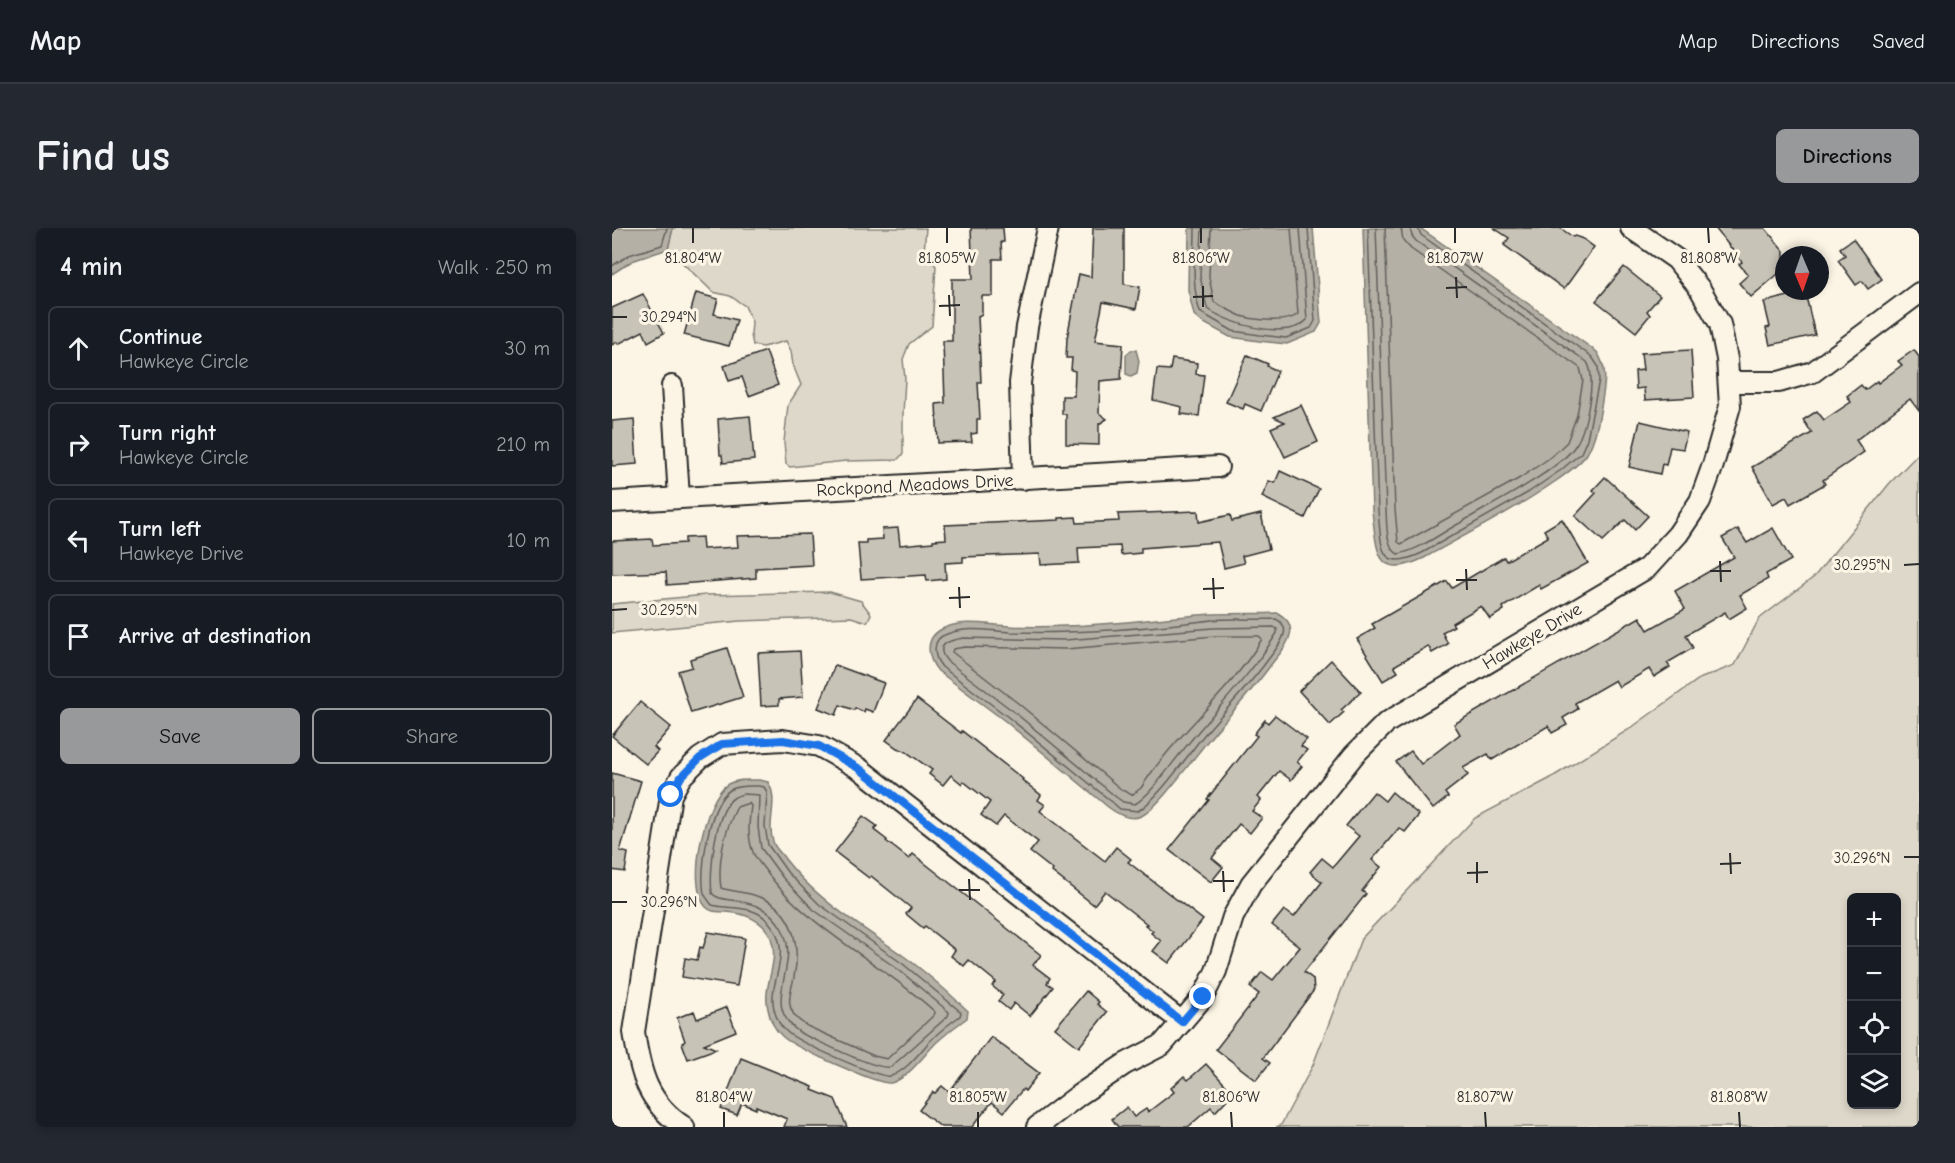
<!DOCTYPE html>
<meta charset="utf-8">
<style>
:root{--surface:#171b24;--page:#242831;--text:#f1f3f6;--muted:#9ea1a6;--line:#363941;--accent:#98999b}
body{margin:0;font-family:"Comic Neue",sans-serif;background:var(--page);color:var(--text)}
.controls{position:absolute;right:18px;bottom:18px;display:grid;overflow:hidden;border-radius:9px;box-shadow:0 3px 9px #0003}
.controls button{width:54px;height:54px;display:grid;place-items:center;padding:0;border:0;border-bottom:2px solid var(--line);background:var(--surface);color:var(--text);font:30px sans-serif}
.compass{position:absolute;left:1163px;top:18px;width:54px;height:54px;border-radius:50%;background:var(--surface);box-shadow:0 3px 9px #0003;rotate:178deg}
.stop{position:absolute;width:18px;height:18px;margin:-14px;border:4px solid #1a73e8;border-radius:50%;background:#fff}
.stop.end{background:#1a73e8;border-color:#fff;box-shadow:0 2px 6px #0008}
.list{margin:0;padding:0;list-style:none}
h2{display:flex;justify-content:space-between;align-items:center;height:78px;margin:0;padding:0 24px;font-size:26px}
h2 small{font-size:20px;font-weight:400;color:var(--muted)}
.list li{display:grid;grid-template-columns:39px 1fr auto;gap:18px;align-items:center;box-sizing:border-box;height:84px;margin:0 12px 12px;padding:0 12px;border:2px solid var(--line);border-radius:9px}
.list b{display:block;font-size:22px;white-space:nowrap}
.list p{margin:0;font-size:20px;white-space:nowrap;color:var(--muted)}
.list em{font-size:20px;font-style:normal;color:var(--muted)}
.actions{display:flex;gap:12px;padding:18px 24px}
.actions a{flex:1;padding:14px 0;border:2px solid var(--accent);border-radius:9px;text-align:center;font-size:21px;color:var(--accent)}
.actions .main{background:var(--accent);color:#111}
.icon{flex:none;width:33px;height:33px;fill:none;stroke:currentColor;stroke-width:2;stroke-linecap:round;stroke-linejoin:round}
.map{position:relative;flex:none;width:1307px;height:899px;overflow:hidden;border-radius:9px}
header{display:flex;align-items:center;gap:36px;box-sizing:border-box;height:84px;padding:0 30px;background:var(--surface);border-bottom:2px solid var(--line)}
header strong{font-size:28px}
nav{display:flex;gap:33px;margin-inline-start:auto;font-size:21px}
.intro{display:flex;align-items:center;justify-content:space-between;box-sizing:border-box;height:144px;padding:0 36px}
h1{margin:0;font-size:42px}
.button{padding:15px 27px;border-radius:9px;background:var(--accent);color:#111;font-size:21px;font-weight:700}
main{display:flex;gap:36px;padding:0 36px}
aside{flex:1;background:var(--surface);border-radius:9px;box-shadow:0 3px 9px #0003}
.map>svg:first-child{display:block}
</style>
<header>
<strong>Map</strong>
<nav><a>Map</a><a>Directions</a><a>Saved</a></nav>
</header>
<div class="intro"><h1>Find us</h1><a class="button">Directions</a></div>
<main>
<aside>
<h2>4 min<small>Walk · 250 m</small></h2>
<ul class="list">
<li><svg class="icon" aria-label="ahead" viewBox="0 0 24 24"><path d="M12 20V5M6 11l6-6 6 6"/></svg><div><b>Continue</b><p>Hawkeye Circle</p></div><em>30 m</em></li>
<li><svg class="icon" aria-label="right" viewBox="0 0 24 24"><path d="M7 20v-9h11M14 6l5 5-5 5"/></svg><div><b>Turn right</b><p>Hawkeye Circle</p></div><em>210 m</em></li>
<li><svg class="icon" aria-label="left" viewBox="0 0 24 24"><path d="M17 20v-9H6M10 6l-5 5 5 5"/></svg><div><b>Turn left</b><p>Hawkeye Drive</p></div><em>10 m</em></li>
<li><svg class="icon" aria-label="arrive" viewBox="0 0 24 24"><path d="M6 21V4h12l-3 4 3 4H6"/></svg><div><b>Arrive at destination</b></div></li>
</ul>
<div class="actions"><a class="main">Save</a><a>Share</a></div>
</aside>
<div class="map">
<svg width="1307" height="899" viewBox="0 0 1307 899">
<rect width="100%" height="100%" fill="#fcf5e5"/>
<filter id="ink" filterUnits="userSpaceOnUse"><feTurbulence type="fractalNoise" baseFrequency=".0167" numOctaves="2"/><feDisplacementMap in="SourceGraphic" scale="12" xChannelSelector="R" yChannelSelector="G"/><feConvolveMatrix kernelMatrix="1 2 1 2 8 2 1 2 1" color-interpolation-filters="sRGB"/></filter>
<g filter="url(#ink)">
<g fill="#ded8ca" stroke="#84827a" stroke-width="1.5" fill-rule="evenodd">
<polygon points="61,0 314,0 312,24 324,38 320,98 297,116 291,131 293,151 291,186 291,226 285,232 234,233 178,239 174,236 172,214 176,177 189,157 181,137 179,123 174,113 151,119 141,117 139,107 140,94 133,78 118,68 101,64 56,21"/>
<path d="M 1307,225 L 1307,899 L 664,899 L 669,897 L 701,837 L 749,711 L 863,590 L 937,551 L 1016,502 L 1087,451 L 1123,437 L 1147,391 L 1202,349 L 1277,256 ZM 1240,670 L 1284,670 L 1284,876 L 1240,876 Z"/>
<polygon points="218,364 249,373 259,386 255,394 239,389 128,393 0,405 0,376 94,367"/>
</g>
<g fill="#b4b0a5" stroke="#7d7b74" stroke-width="1.5">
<polygon points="0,0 61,0 56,21 20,33 0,46"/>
<polygon points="577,0 701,0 709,95 704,104 675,116 647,113 618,109 590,94 582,87 576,62"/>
<path d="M 751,0 L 808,0 L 985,124 C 996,142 993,153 990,173 C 987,191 984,210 975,226 C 968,236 954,246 944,253 C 902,282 857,305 812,330 C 763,354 765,322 760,283 Z"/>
<polygon points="519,122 524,122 527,133 525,145 519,148 514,146 514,127"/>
<path d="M 666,385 C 674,390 681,397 678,407 C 676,417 667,427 661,434 C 642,461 620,484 599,509 C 585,525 546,581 529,588 C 518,593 505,586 496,579 L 393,493 L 326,443 C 315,430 312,410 330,401 C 350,391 376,397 397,398 C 415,399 434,399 452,398 C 502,397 552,389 602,386 C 623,385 645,386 666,385 Z"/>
<path d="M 147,552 L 156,554 C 168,573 153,596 162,616 C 164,621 170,626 173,631 C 205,673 251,699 293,729 C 315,745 336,764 356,783 L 355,790 C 345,797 335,805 326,813 C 314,824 296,851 279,855 C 266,857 182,819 171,809 C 163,802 158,792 156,781 C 150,757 168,735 159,710 C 152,692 132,685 114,684 C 107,683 100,685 94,679 C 74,659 92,570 116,556 C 125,551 137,552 147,552 Z"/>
</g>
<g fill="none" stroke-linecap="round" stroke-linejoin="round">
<g stroke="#62605c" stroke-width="1.5">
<path d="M 583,0 C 583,29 579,56 588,84 L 621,103 L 648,107 L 674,110 L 699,100 L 703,93 L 696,0"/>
<path d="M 590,0 L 588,48 L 595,80 C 615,96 675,113 695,92 L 688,0"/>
<path d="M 599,0 L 597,49 L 602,74 C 611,79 620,84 629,88 C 642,92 676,96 686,86 L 679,0"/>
<path d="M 756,0 L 766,283 C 770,317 765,346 810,325 L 917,264 L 949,242 L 969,225 L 975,211 L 987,152 L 986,138 L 980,129 L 809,7 L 806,0"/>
<path d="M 764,0 L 774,282 C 775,295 773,319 786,326 C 808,322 829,305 848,295 C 876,278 946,244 963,218 C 974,203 985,149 975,134 L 804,13 L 800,8 L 798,0"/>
<polyline points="773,0 783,281 786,314 789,316 908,250 939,229 955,214 965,187 971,152 968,140 799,21 791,12 789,0"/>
<polyline points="0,38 17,27 50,17 55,0"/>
<path d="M 664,391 C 670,394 674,399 672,406 C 670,415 661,425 655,433 C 636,459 613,482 592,507 C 575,528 547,570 526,583 L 508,581 L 500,574 L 396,489 L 330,439 C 321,428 319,411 335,406 C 356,398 377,403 399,404 C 417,404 435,405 454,404 C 502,403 552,398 600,392 C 620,390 643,392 664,391 Z"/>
<path d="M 662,399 L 665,401 L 665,405 C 639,447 603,482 572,521 C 559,536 539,567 523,576 L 511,574 L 504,569 L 401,483 L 335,433 C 321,416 338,412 352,410 L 453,412 L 601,400 Z"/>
<path d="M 603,408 L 647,408 L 650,411 C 617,466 563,506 529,560 L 520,567 L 510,562 L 407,476 L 340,424 L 341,421 L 353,419 L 454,421 Z"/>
<path d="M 146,558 L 152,559 L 155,564 L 153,598 L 156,617 L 176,645 L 207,676 L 291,736 L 349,784 L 348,788 C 338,795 328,803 320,811 C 308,823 296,842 279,848 C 268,851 186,814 175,804 C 168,798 164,790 162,781 C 155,753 184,724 156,693 C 140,676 119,682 100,677 C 97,673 94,670 92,665 C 87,643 97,575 118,562 C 126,557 138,558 146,558 Z"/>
<path d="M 132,566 L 147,567 L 146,599 L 149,620 L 171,650 L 202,682 L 287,742 L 337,784 L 336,788 L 279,839 C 265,843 207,813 190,806 C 144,776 191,740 170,701 C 150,664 109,678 100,665 C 97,645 103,580 123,569 C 124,568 131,566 132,566 Z"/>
<path d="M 137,575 L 139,578 C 137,593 135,609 141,624 C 144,632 151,639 156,646 C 201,704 270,735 323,784 L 322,787 L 275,831 L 262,828 L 195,798 C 186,792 180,787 178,777 C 176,768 181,757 182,749 C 188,721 183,690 158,674 C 142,664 125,665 109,660 C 105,633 113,602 125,579 Z"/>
</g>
</g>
<g fill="#c8c3b7" stroke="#2b2b2b" stroke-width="1.5">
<polygon points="359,0 391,0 392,14 389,14 390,31 381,31 381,68 370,68 370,86 366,88 369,154 366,154 368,191 365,191 365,205 359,206 360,214 326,215 324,176 333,175 331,113 340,113 340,51 361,51"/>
<polygon points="481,0 512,0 512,56 528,59 524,81 491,74 483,113 511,116 509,151 488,153 487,185 495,191 487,196 487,217 454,216 454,186 450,186 450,168 462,168 463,143 459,142 460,130 454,130 455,110 467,46 479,49"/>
<polygon points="882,0 948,0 961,9 963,8 971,11 982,19 952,61 892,17 897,10"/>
<polygon points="1103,0 1153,0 1172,23 1172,41 1139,69 1127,55 1136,47 1127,36 1130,34"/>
<polygon points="1241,11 1270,51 1256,61 1250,53 1244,57 1226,32 1233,27 1228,20"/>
<polygon points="1012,39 1048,68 1035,83 1038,87 1024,104 984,73"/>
<polygon points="1193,64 1203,107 1158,117 1154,100 1158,99 1152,74"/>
<polygon points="84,65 106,71 102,86 125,92 117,118 72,107"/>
<polygon points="31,66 52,105 36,114 31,103 6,116 5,114 0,117 0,80"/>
<polygon points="1079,122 1082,169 1033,172 1032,160 1024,161 1023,143 1031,142 1029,125"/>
<polygon points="1302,122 1307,129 1307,183 1298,171 1244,212 1252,224 1211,252 1213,256 1178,276 1174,269 1161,276 1140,239 1200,205 1191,192 1205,183 1212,192 1239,174 1235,168 1249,157 1253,162 1265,153 1266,155 1290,137 1286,133"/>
<polygon points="154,123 166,157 137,168 130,149 117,153 112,138"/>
<polygon points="635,127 656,136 655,138 666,143 649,183 633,176 631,181 614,174"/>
<polygon points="560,131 585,135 584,146 592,147 587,188 569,186 570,179 541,172 545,141 558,142"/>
<polygon points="689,177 706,214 673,229 659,200 673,194 662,189"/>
<polygon points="138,188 142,232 111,235 110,227 108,227 106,191"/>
<polygon points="22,191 25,236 0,238 0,193"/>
<polygon points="1028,193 1075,204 1071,221 1058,219 1054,237 1050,236 1048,246 1017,239"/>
<polygon points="668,243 707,261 693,290 650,269 657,253 663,255"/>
<polygon points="993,249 1036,288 1023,302 1013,292 991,313 963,288 984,265 981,262"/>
<polygon points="586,283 587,294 618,287 620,293 649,286 657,321 630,328 632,335 612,340 606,314 529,320 529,325 509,327 508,318 466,320 467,335 429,337 428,326 351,329 351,334 333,335 334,351 315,353 314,347 249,351 246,315 254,315 254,312 271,311 270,301 286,300 288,317 321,314 321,312 334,311 333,297 447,292 447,290 464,289 465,295 507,293 506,286"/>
<polygon points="950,291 976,335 929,361 927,357 891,379 892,382 878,391 869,378 840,395 842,398 830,404 836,416 820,425 816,418 782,438 786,444 771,453 745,411 763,400 760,396 835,353 840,360 892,329 894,333 936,309 932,302"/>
<polygon points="1161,300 1179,332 1154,346 1156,351 1128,367 1135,380 1117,391 1113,384 1074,407 1081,420 1055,435 1058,439 1042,449 1037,441 1007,459 1003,452 963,475 966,481 951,490 955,497 940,505 936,498 880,532 876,526 851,540 856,547 833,565 836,569 821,581 784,534 799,523 809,536 848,506 842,496 1028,389 1036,402 1073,381 1063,363 1122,329 1110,310 1126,301 1135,315"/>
<polygon points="198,306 200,337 144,340 144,350 55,357 54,344 0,346 0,313 40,311 41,317 73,315 73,310 90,309 91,321 126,319 125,308"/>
<polygon points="115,420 131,469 79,485 66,443 80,439 78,431"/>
<polygon points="188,423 191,469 167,471 167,477 149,478 146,425"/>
<polygon points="719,432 749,464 729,482 732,484 718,497 687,463"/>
<polygon points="223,437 272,455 261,484 253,481 252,484 243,480 242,482 228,477 224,487 206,480"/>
<polygon points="305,471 349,505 350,503 411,551 410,552 429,567 426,572 433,577 428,583 493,633 504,619 519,631 516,634 591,692 557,735 541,723 549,713 539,705 541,703 533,697 535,696 493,663 482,677 440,644 441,642 418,624 426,614 392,588 384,598 369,587 378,574 351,553 350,556 339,547 331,557 317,546 320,542 293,523 285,520 274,512"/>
<polygon points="28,474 59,499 42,519 46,523 34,536 0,508"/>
<polygon points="663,487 695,511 689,518 695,522 685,534 690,538 679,552 667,543 646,569 649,572 640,583 650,590 638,605 627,596 600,630 611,639 599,654 557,622 597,572 595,571 645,508 642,506 653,492 656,495"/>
<polygon points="0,545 29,553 8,623 16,625 13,644 0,642"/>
<polygon points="762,564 773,573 780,564 807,587 793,604 787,600 760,632 769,639 750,663 754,666 692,744 701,751 702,762 651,830 658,835 644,852 604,821 647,766 638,759 650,744 661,752 688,719 660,697 672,682 682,689 710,654 698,644 710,630 721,639 747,608 734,598"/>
<polygon points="251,588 265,598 262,602 275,612 274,613 297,631 301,626 429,727 421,737 438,750 435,755 441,759 418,788 402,775 397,782 386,773 391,767 380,758 384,754 357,732 352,738 339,728 343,722 313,698 311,700 294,686 299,680 259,648 257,650 223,624"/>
<polygon points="96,704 133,710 125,758 70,749 73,730 85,732 88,719 91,720"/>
<polygon points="474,763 487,774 485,776 495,784 467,819 443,800"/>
<polygon points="115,779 124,803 92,816 104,821 76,831 70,815 73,813 65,790 82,783 85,791"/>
<polygon points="379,809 427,845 413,863 411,861 392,884 380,874 360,899 329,899 307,882 321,864 323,865 330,858 337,864"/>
<polygon points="129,830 201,859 200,862 223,871 235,899 172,899 175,891 144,878 144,881 130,875 125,887 109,881"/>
<polygon points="594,836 621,865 603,884 599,879 576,899 506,899 500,891 515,879 522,889 534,881 536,884 562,864 559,860 572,848 576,852"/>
</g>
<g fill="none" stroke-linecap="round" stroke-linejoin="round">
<g stroke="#2b2b2b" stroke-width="24">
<g id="minor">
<polyline points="1117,154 1167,154 1201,144 1307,65"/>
<polyline points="60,158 67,270"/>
<polyline points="411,251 408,155 415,99 436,0"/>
<polyline points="0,274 606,239"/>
<path d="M 72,899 C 35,875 28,844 22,804 L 59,567 L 69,549 L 88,530 L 110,516 L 171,512 L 207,518 L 248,541 L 570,794"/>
<polyline points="425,899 467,867 513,836 550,817 591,769 604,743 621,689 639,656 742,527 774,495 1035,340 1066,306 1088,273 1101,237 1118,178 1115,131 1108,96 1088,61 1064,31 1019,0"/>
</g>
</g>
<use href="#minor" stroke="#fcf5e5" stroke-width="20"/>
</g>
</g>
<g fill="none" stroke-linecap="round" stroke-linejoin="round" filter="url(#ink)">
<polyline stroke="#1a73e8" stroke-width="8" points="59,567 69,549 88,530 110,516 171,512 207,518 248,541 570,794 591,769"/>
</g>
<path fill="none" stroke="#2b2b2b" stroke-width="2" d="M 81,0 L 81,15M 335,0 L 335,15M 589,0 L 589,15M 843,0 L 843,15M 1096,0 L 1097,15M 844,49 L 845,70M 591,58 L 591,79M 834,60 L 855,59M 337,67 L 338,88M 581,69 L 601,68M 327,78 L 348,77M 0,89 L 15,89M 1108,333 L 1109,354M 1292,337 L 1307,336M 854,341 L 855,362M 1098,343 L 1119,343M 601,350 L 602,371M 844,352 L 865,352M 347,359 L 348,380M 591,361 L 612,360M 337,370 L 358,369M 0,382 L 15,381M 1118,625 L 1119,646M 1292,629 L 1307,629M 865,634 L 865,655M 1108,636 L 1129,635M 611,643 L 612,664M 855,645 L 876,644M 357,651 L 358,672M 601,653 L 622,653M 347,662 L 368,662M 0,674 L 15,674M 112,884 L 112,899M 366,884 L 366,899M 619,884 L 620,899M 873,884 L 874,899M 1127,884 L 1128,899"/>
<g text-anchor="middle" stroke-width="6" stroke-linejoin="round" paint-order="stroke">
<g font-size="18" fill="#2b2b2b" stroke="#fcf5e5">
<text transform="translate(303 257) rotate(-3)" y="6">Rockpond Meadows Drive</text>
<text transform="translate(920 408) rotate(-31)" y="6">Hawkeye Drive</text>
</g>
</g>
<g font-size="15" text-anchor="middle" fill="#2b2b2b" stroke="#fcf5e5" stroke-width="6" stroke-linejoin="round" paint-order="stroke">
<text x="81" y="35">81.804°W</text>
<text x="335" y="35">81.805°W</text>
<text x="589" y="35">81.806°W</text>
<text x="843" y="35">81.807°W</text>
<text x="1097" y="35">81.808°W</text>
<text x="57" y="94">30.294°N</text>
<text x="1250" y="342">30.295°N</text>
<text x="57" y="387">30.295°N</text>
<text x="1250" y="635">30.296°N</text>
<text x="57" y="679">30.296°N</text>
<text x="112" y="874">81.804°W</text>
<text x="366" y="874">81.805°W</text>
<text x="619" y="874">81.806°W</text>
<text x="873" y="874">81.807°W</text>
<text x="1127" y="874">81.808°W</text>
</g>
</svg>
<div class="controls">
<button>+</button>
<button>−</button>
<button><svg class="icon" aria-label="locate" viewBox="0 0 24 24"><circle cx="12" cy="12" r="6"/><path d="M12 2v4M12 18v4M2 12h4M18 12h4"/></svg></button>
<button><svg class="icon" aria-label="layers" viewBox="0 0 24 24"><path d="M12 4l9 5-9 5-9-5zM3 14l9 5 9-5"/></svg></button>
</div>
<svg class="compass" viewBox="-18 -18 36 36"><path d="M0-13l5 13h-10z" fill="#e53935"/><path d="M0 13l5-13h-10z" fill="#9ea1a6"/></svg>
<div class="stop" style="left:59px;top:567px"></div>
<div class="stop end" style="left:591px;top:769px"></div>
</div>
</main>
